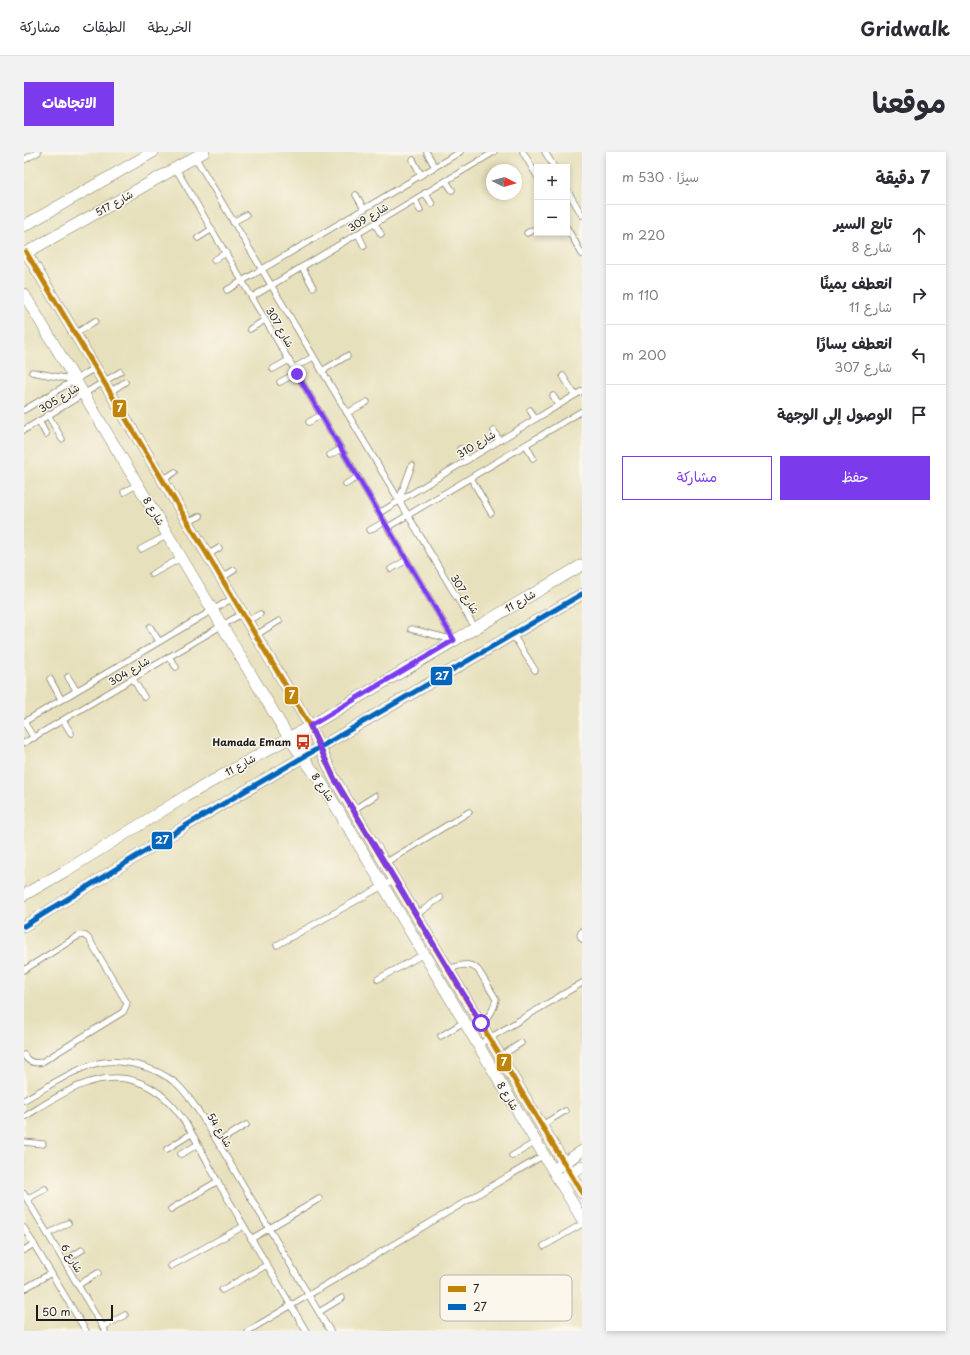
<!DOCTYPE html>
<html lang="ar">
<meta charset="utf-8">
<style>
:root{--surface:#fff;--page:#f2f2f3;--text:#2b2b33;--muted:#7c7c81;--line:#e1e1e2;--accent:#7c3aed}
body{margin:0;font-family:"Playpen Sans","Playpen Sans Arabic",sans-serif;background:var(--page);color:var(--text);direction:rtl}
.controls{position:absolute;right:12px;top:12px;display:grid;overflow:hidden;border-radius:0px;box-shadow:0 2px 6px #0003}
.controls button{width:36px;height:36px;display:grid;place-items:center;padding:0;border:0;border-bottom:1px solid var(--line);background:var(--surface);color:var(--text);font:20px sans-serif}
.compass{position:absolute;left:462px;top:12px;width:36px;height:36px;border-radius:50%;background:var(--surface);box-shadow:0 2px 6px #0003;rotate:96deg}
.scale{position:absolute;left:12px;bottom:10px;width:77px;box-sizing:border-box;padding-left:4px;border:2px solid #1c1c1c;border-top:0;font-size:11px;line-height:14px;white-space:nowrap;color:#1c1c1c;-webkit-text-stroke:3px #fbf7ec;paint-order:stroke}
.stop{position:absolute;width:12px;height:12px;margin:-9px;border:3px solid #7c3aed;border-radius:50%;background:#fff}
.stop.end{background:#7c3aed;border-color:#fff;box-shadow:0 1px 4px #0008}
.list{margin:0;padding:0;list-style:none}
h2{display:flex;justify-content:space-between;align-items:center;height:52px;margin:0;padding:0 16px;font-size:17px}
h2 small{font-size:13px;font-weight:400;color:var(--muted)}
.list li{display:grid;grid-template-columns:26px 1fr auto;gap:12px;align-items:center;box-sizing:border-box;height:60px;padding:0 16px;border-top:1px solid var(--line)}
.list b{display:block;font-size:15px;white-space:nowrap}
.list p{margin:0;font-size:13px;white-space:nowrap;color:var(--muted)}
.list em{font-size:13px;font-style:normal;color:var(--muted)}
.actions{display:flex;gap:8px;padding:12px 16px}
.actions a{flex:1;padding:9px 0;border:1px solid var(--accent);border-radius:0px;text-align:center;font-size:14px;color:var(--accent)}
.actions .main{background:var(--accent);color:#fff}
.icon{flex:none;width:22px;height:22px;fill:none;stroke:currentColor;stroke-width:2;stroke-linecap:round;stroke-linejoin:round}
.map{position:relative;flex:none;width:558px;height:1179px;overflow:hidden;direction:ltr;border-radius:0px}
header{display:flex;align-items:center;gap:24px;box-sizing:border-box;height:56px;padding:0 20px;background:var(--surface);border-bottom:1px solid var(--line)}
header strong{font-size:19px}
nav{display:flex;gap:22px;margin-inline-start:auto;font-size:14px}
.intro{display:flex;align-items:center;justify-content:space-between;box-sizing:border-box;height:96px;padding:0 24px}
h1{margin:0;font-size:28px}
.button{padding:10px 18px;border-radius:0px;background:var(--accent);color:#fff;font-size:14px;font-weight:700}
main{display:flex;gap:24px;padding:0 24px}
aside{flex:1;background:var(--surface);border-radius:0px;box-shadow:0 2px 6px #0003}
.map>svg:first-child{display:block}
</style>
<header>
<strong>Gridwalk</strong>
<nav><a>الخريطة</a><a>الطبقات</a><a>مشاركة</a></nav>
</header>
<div class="intro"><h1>موقعنا</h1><a class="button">الاتجاهات</a></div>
<main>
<aside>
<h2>7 دقيقة<small>سيرًا · 530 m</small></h2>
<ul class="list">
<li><svg class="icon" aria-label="ahead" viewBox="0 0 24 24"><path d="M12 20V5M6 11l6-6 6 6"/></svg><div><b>تابع السير</b><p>شارع 8</p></div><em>220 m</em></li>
<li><svg class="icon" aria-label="right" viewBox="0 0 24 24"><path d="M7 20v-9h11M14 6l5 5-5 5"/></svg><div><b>انعطف يمينًا</b><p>شارع 11</p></div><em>110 m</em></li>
<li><svg class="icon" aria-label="left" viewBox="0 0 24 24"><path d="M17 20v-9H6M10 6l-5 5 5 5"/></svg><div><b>انعطف يسارًا</b><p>شارع 307</p></div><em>200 m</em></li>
<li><svg class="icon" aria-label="arrive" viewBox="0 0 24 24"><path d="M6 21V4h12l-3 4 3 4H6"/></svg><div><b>الوصول إلى الوجهة</b></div></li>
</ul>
<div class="actions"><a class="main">حفظ</a><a>مشاركة</a></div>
</aside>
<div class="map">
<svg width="558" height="1179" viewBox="0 0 558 1179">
<rect width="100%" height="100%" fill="#fbf7ec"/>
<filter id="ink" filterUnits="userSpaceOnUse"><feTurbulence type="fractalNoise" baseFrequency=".025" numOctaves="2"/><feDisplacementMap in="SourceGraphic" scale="8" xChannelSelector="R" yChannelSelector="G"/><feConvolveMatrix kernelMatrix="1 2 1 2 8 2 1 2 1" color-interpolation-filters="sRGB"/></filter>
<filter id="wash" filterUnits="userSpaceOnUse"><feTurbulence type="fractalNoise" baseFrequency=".012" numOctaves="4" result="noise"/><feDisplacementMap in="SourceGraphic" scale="16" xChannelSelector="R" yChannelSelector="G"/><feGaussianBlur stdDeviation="0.9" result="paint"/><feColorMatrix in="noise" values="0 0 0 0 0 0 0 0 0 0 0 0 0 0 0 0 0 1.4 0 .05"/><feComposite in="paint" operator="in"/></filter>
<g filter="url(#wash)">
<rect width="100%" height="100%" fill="#e7e0bc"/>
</g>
<g filter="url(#ink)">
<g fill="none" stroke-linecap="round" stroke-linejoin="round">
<g stroke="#827e6c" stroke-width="7">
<g id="service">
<polyline points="499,0 513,24"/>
<polyline points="521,0 530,15"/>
<polyline points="403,1 411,15"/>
<polyline points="171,5 451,476"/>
<polyline points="0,8 14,0"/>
<polyline points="389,8 397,23"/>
<polyline points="152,17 430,488"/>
<polyline points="422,29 428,38"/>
<polyline points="543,38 558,63"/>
<polyline points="401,41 408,52"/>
<polyline points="332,43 340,57"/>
<polyline points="391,48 396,58"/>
<polyline points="209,70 222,63"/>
<polyline points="351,72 357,82"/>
<polyline points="543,76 558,102"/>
<polyline points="503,81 513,76"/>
<polyline points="334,82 340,94"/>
<polyline points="174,86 188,77"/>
<polyline points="190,108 202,101"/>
<polyline points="278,115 289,135"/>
<polyline points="203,138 436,0"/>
<polyline points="228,145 470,0"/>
<polyline points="226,177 241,168"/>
<polyline points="51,182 71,169"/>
<polyline points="270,216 289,205"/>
<polyline points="249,217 265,208"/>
<polyline points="298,219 323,204"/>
<polyline points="8,220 51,228"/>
<polyline points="539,224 551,243"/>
<polyline points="256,230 273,221"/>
<polyline points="86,240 101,230"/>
<polyline points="529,244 535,253"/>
<polyline points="0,258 71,216"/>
<polyline points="506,258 511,267"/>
<polyline points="323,261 343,250"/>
<polyline points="24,263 38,287"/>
<polyline points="15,269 22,282"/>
<polyline points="285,270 297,263"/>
<polyline points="0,278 96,220"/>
<polyline points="470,279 475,288"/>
<polyline points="502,293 509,306"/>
<polyline points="436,297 443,308"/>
<polyline points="306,303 317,297"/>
<polyline points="447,326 467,361"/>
<polyline points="139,328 151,320"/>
<polyline points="322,332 334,325"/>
<polyline points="100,340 114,332"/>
<polyline points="375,348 388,313"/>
<polyline points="355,361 558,239"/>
<polyline points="164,370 176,364"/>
<polyline points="364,375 558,259"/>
<polyline points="346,378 360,370"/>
<polyline points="117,397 144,383"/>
<polyline points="184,403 195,396"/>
<polyline points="367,417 383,408"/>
<polyline points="128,422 157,406"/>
<polyline points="198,426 210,418"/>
<polyline points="223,469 236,462"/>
<polyline points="126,475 135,489"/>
<polyline points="387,477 430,488"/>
<polyline points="232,483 255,469"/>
<polyline points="489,483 511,518"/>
<polyline points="145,505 152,515"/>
<polyline points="44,525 52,538"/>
<polyline points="26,527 37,547"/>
<polyline points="109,527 120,545"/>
<polyline points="39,568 47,581"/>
<polyline points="0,570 209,446"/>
<polyline points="0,570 10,586"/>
<polyline points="0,591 219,461"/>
<polyline points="329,658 351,644"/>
<polyline points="361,711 445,660"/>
<polyline points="392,763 416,746"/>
<polyline points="558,779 556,783 558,787"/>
<polyline points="253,793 371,727"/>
<path d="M 0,818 L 54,784 L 60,783 L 65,787 L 103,851 L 102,854 L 99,860 L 18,910 C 10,912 4,910 0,903"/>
<path d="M 425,818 C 433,813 445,810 453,817 C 457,821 468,841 472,847 C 470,858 466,865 457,871"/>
<polyline points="354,827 400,802"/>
<polyline points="417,884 440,870"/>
<polyline points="454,893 558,831"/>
<polyline points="477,904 497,891"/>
<path d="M 0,948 C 22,936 43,921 67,913 C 94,904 131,914 153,932 C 166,944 174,959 184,974 L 306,1179"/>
<path d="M 0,965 C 30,947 66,920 103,927 C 119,930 133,938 145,950 C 164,969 181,1006 194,1030 C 223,1080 253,1129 282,1179"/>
<polyline points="518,973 541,959"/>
<polyline points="0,990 19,992"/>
<polyline points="194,990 222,973"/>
<polyline points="143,997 167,982"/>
<polyline points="157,1002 173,993"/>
<polyline points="488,1004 512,990"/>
<polyline points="0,1042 81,1179"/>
<polyline points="3,1047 21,1037"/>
<polyline points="147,1057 194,1029"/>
<polyline points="0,1076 62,1179"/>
<polyline points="24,1082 44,1071"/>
<polyline points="227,1087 295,1047"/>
<polyline points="520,1094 558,1072"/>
<polyline points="0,1098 10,1092"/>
<polyline points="40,1109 58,1098"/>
<polyline points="147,1114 220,1074"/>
<polyline points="54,1133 74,1121"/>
<polyline points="0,1137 27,1121"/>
<polyline points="198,1138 243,1113"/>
<polyline points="295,1160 318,1146"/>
<polyline points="79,1175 101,1163"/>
<polyline points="224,1179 520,1003"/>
</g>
</g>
<g stroke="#827e6c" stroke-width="12">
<g id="minor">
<polyline points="0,74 129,0"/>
<polyline points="2,100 286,574 310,626 558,1041"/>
<polyline points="0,102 180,0"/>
<polyline points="0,142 265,586 299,633 558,1067"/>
<polyline points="0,743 43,718 162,644 286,574 558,413"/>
<polyline points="0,774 163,673 558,442"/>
<polyline points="535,1014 558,999"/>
<polyline points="540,1025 558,1014"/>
</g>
</g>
<use href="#service" stroke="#fff" stroke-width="5.5"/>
<use href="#minor" stroke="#fff" stroke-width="11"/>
<g stroke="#fbf7ec" stroke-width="8">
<polyline id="bus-1" points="2,100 286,574 310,626 558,1041"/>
</g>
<g stroke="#fbf7ec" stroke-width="8">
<polyline id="bus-2" points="0,774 163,673 558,442"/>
</g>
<use href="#bus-1" stroke="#c08407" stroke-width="5"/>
<use href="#bus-2" stroke="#0065bd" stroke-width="5"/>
</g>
</g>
<g fill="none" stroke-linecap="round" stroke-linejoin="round" filter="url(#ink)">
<polyline stroke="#7c3aed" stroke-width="5" points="273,222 430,488 286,574 310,626 457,871"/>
</g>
<defs>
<g id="bus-bare" transform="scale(1.2)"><path d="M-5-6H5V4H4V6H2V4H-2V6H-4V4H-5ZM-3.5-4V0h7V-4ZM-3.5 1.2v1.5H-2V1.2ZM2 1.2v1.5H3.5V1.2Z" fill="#c8321e" stroke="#fbf7ec" stroke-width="2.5" paint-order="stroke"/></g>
</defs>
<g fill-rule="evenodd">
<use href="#bus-bare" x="279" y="590"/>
</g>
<g text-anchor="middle" stroke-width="3" stroke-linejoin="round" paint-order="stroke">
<g font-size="10" fill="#1c1c1c" stroke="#fbf7ec">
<text transform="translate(90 51) rotate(-29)" y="4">شارع 517</text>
<text transform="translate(344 65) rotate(-31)" y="4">شارع 309</text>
<text transform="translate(256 175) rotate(60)" y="4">شارع 307</text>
<text transform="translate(35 246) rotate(-31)" y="4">شارع 305</text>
<text transform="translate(452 292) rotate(-31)" y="4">شارع 310</text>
<text transform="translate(130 359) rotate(59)" y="4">شارع 8</text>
<text transform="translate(441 442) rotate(59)" y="4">شارع 307</text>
<text transform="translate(496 449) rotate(-30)" y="4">شارع 11</text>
<text transform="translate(105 519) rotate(-31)" y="4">شارع 304</text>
<text transform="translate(216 613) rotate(-29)" y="4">شارع 11</text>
<text transform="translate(299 635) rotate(56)" y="4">شارع 8</text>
<text transform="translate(484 944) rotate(59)" y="4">شارع 8</text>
<text transform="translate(196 978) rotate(59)" y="4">شارع 54</text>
<text transform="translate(48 1106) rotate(59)" y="4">شارع 6</text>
</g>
<g font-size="10" font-weight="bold" fill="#1c1c1c" stroke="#fbf7ec" text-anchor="end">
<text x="267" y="594">Hamada Emam</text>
</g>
</g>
<rect x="416" y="1123" width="132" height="46" rx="6" fill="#fbf7ec" stroke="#b8b5ae" stroke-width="1"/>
<rect x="424" y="1134" width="18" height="6" fill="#c08407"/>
<rect x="424" y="1152" width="18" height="6" fill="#0065bd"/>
<g font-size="11" fill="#1c1c1c">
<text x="449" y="1141">7</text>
<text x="449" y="1159">27</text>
</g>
<g stroke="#fbf7ec" stroke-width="1.5">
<rect x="88" y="247" width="15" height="19" rx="4" fill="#c08407"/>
<rect x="406" y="514" width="23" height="20" rx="4" fill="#0065bd"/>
<rect x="260" y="534" width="15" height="19" rx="4" fill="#c08407"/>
<rect x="127" y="679" width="22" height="19" rx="4" fill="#0065bd"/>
<rect x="472" y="901" width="16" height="19" rx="4" fill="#c08407"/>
</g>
<g font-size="11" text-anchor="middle" font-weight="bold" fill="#fff">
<text x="96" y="260">7</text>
<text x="418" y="528">27</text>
<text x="268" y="547">7</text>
<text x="138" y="692">27</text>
<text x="480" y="914">7</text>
</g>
</svg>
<div class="controls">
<button>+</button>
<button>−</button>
</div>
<svg class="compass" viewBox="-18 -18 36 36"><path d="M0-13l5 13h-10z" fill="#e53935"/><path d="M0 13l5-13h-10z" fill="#7c7c81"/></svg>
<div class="scale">50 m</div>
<div class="stop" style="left:457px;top:871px"></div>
<div class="stop end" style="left:273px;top:222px"></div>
</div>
</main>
